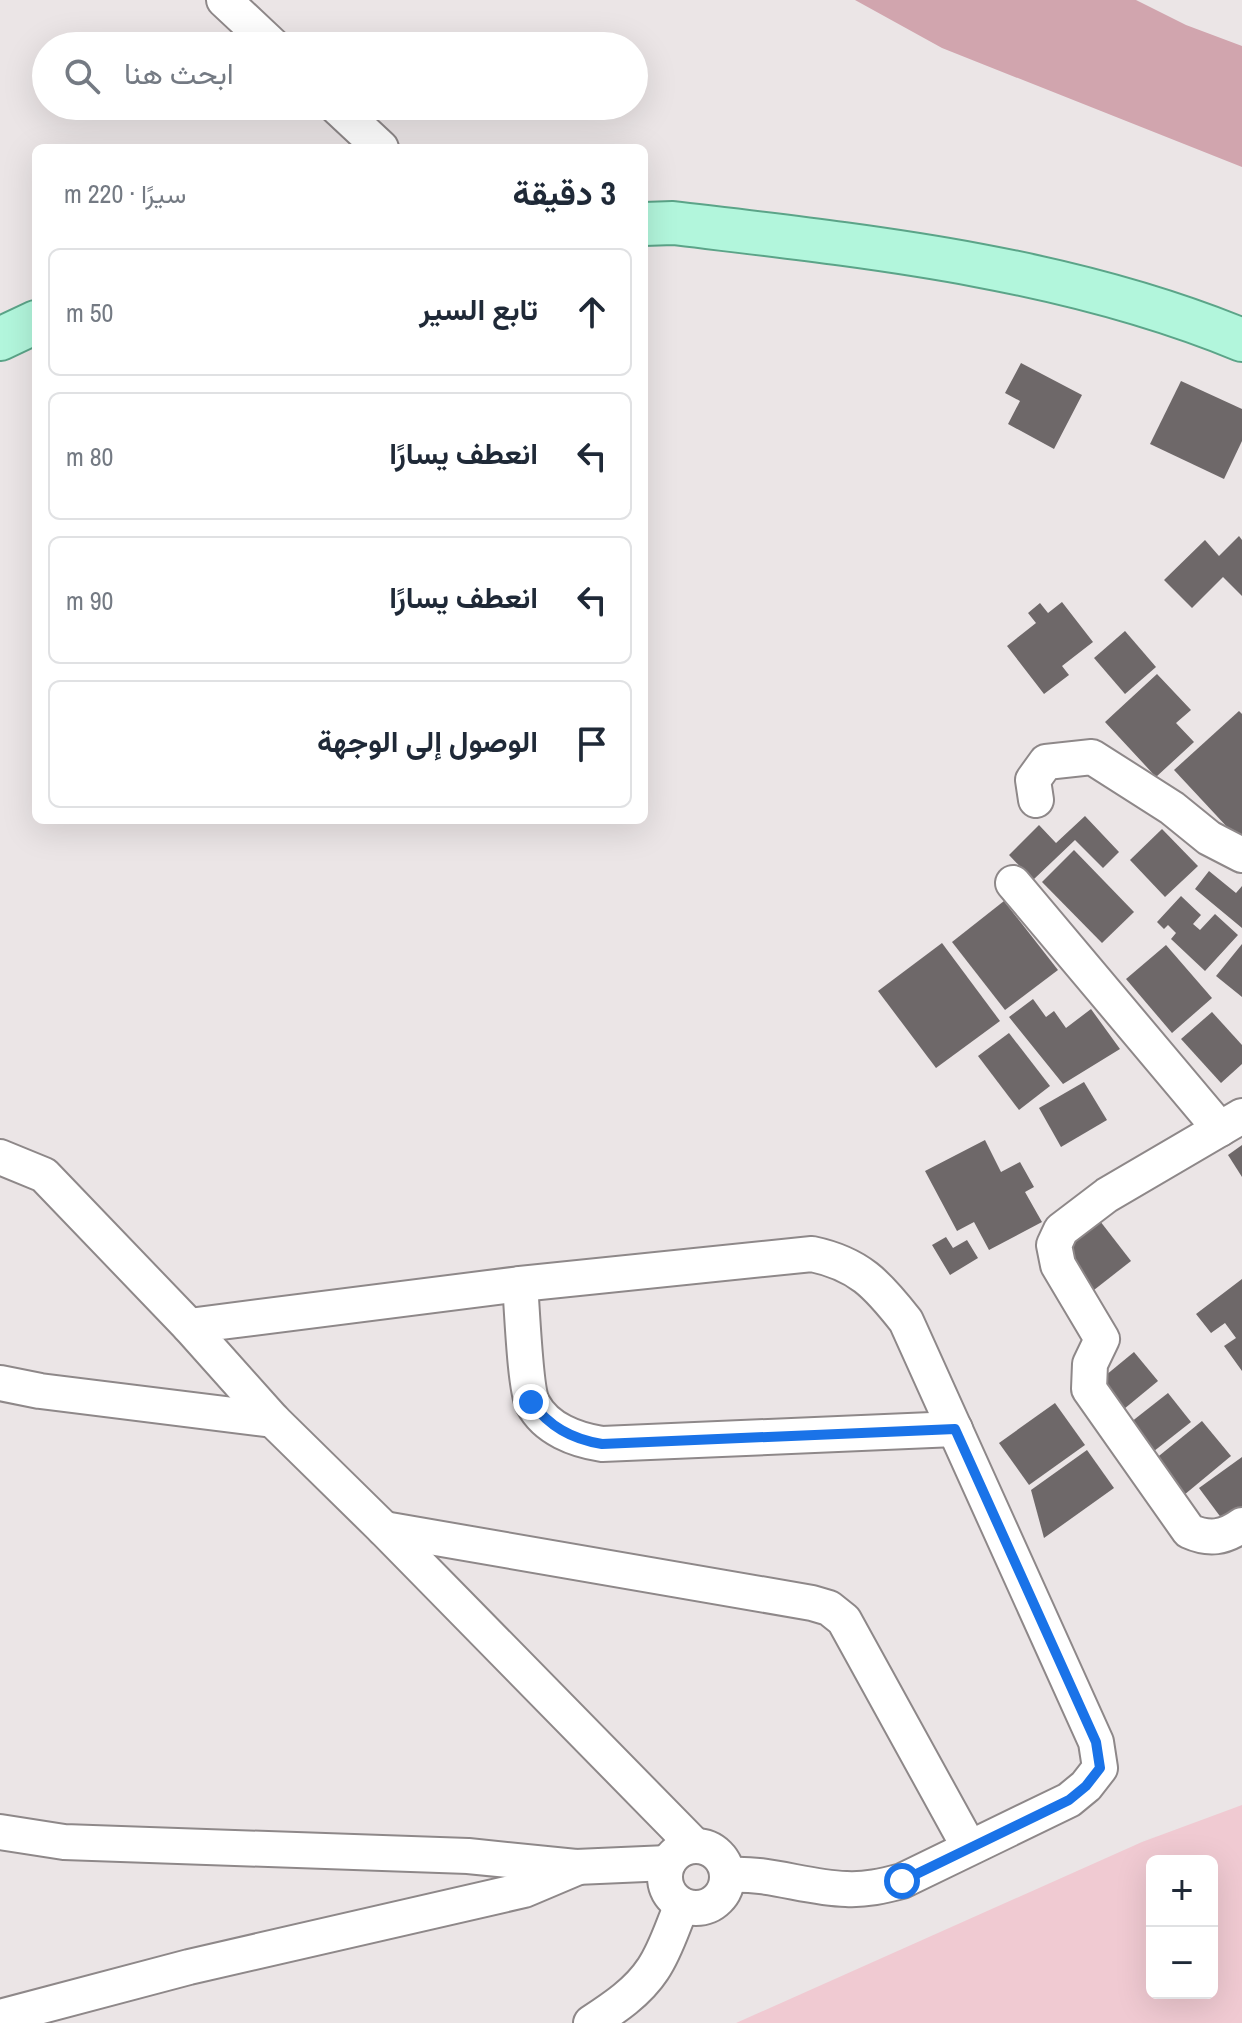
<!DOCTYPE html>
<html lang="ar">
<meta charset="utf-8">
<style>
:root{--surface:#fff;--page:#f2f2f3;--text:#1f2937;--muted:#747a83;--line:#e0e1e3}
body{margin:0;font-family:"Archivo Narrow",Vazirmatn,sans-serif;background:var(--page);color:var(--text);direction:rtl}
.controls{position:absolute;right:24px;bottom:24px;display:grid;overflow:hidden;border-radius:12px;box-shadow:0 8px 32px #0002}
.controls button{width:72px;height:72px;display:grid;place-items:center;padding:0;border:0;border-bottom:2px solid var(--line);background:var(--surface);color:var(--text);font:40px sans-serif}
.stop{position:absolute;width:24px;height:24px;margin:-18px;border:6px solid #1a73e8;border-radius:50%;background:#fff}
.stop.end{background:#1a73e8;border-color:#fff;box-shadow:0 2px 8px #0008}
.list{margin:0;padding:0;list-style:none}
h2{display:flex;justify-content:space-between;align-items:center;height:104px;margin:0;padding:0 32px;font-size:34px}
h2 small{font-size:26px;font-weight:400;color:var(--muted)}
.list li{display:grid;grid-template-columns:52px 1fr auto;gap:24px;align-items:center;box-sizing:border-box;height:128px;margin:0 16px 16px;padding:0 16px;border:2px solid var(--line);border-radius:12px}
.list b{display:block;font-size:30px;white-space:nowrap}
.list em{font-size:26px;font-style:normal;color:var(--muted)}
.icon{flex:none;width:44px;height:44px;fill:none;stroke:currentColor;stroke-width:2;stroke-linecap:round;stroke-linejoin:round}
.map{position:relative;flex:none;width:1242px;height:2023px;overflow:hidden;direction:ltr}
.search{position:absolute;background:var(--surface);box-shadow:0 8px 32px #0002;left:32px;top:32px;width:616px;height:88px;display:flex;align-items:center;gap:20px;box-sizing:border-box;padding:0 28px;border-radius:44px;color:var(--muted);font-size:30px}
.panel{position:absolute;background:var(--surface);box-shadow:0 8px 32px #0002;left:32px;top:144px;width:616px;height:680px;border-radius:12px;direction:rtl}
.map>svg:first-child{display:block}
</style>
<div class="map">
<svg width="1242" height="2023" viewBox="0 0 1242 2023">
<rect width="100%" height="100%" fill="#ebe5e6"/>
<path fill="#f0cad2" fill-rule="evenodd" d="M 1242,1805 L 1242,2023 L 736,2023 L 1142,1842 ZM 1152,1861 L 1212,1861 L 1212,1993 L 1152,1993 Z"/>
<polygon fill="#d1a5ae" points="855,0 1136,0 1186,25 1242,46 1242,167 942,48"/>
<g fill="#6e6869">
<polygon points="1021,363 1082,395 1054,449 1008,424 1020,401 1005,393"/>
<polygon points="1181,381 1242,409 1242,441 1224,479 1150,444"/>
<polygon points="1239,536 1242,540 1242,596 1223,577 1192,608 1164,580 1205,540 1219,556"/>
<polygon points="1062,602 1093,642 1062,666 1069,675 1044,694 1007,646 1036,623 1028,613 1040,603 1048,613"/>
<polygon points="1125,631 1156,667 1125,694 1094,658"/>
<polygon points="1157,674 1191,710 1176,723 1194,742 1156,777 1105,722"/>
<polygon points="1239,711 1242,714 1242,843 1174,770"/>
<polygon points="1085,816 1119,852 1103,868 1075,840 1033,880 1009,855 1039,825 1056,843"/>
<polygon points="1162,829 1198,866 1165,897 1130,860"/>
<polygon points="1074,850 1134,912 1102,943 1042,882"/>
<polygon points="1209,871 1236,893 1242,886 1242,928 1195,889"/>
<polygon points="1181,896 1201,915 1193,924 1200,930 1215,914 1238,935 1205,971 1171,939 1176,933 1168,925 1164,929 1157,922"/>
<polygon points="1004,901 1058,970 1005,1010 952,942"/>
<polygon points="942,943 1000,1021 936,1068 878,991"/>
<polygon points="1242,944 1242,997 1216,976"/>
<polygon points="1166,945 1212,998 1172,1033 1126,979"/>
<polygon points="1033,999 1046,1017 1054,1011 1066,1028 1091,1009 1120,1049 1063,1084 1009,1017"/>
<polygon points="1212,1012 1242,1045 1242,1064 1221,1083 1181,1039"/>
<polygon points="1009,1033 1050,1086 1019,1110 978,1056"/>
<polygon points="1084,1082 1107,1120 1061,1147 1039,1108"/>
<polygon points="985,1140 1001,1172 1020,1162 1034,1187 1025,1192 1042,1222 989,1250 974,1222 957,1231 925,1171"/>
<polygon points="1242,1145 1242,1177 1228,1155"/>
<polygon points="1100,1221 1131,1261 1094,1290 1062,1251"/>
<polygon points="946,1237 953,1248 967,1240 978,1258 950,1275 932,1245"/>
<polygon points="1242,1279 1242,1371 1224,1346 1236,1338 1225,1323 1211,1333 1196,1314"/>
<polygon points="1134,1352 1158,1381 1124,1409 1100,1380"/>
<polygon points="1168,1393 1191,1422 1149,1455 1126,1426"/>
<polygon points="1055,1403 1085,1445 1029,1485 999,1443"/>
<polygon points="1202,1421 1231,1456 1178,1500 1149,1464"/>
<polygon points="1087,1450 1114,1488 1044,1538 1031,1490"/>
<polygon points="1242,1457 1242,1511 1225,1523 1199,1488"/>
</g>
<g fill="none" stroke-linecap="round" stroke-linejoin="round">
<g stroke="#8e8889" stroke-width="38">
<g id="minor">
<polyline points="224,0 273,46"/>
<polyline points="336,106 381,148"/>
<polyline points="1036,800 1033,780 1046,762 1092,757 1172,808 1209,838 1242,855"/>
<polyline points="1013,883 1220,1129"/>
<path d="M 1242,1116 L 1107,1195 L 1061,1230 L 1054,1245 L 1058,1265 L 1102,1339 L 1090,1364 L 1089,1389 L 1189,1531 C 1209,1540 1224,1538 1242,1525"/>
<polyline points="0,1157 44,1175 189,1326"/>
<path d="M 520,1284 C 522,1306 525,1390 533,1404 C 546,1429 576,1440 602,1444 L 955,1429"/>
<polyline points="0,1383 40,1391 273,1420"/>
<polyline points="384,1529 812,1603 829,1608 844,1620 969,1847"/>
<polyline points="0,1832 64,1842 468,1856 576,1867 668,1863"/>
<path d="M 695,1846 L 384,1529 L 273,1420 L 189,1326 L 520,1284 L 812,1254 C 859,1264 877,1284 906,1321 L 1096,1742 L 1100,1768 L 1086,1786 L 1069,1800 L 902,1881 C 883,1886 866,1890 846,1889 C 806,1888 768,1872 728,1875"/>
<circle cx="696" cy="1877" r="31"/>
<polyline points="0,2017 189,1967 524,1890 576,1868"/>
<path d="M 591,2023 C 614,2008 638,1992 653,1969 C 666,1950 673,1925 682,1905"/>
</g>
</g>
<g stroke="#5ba488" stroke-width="46">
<g id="major">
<path d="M 644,224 L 673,223 C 865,246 1062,266 1242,340"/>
<polyline points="0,339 36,322"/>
</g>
</g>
<use href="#minor" stroke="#fff" stroke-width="34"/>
<use href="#major" stroke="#b2f6dc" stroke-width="42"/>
</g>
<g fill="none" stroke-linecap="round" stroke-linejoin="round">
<path stroke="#1a73e8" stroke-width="10" d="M 531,1402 C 549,1426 571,1439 602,1444 L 955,1429 L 1096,1742 L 1100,1768 L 1086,1786 L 1069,1800 L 902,1881"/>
</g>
</svg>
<div class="controls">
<button>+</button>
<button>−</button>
</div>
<div class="stop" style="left:902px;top:1881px"></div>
<div class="stop end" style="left:531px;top:1402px"></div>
<div class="search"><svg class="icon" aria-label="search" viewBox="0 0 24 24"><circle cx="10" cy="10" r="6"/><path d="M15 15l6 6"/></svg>ابحث هنا</div>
<section class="panel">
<h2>3 دقيقة<small>سيرًا · 220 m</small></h2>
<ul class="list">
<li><svg class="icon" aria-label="ahead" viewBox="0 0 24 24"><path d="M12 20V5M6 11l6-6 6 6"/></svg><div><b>تابع السير</b></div><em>50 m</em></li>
<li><svg class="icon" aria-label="left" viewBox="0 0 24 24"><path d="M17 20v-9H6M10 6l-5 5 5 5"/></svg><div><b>انعطف يسارًا</b></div><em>80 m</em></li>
<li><svg class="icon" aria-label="left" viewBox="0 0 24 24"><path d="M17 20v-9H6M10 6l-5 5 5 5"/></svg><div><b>انعطف يسارًا</b></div><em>90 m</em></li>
<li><svg class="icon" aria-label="arrive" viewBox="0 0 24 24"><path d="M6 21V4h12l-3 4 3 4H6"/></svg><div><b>الوصول إلى الوجهة</b></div></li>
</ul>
</section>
</div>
